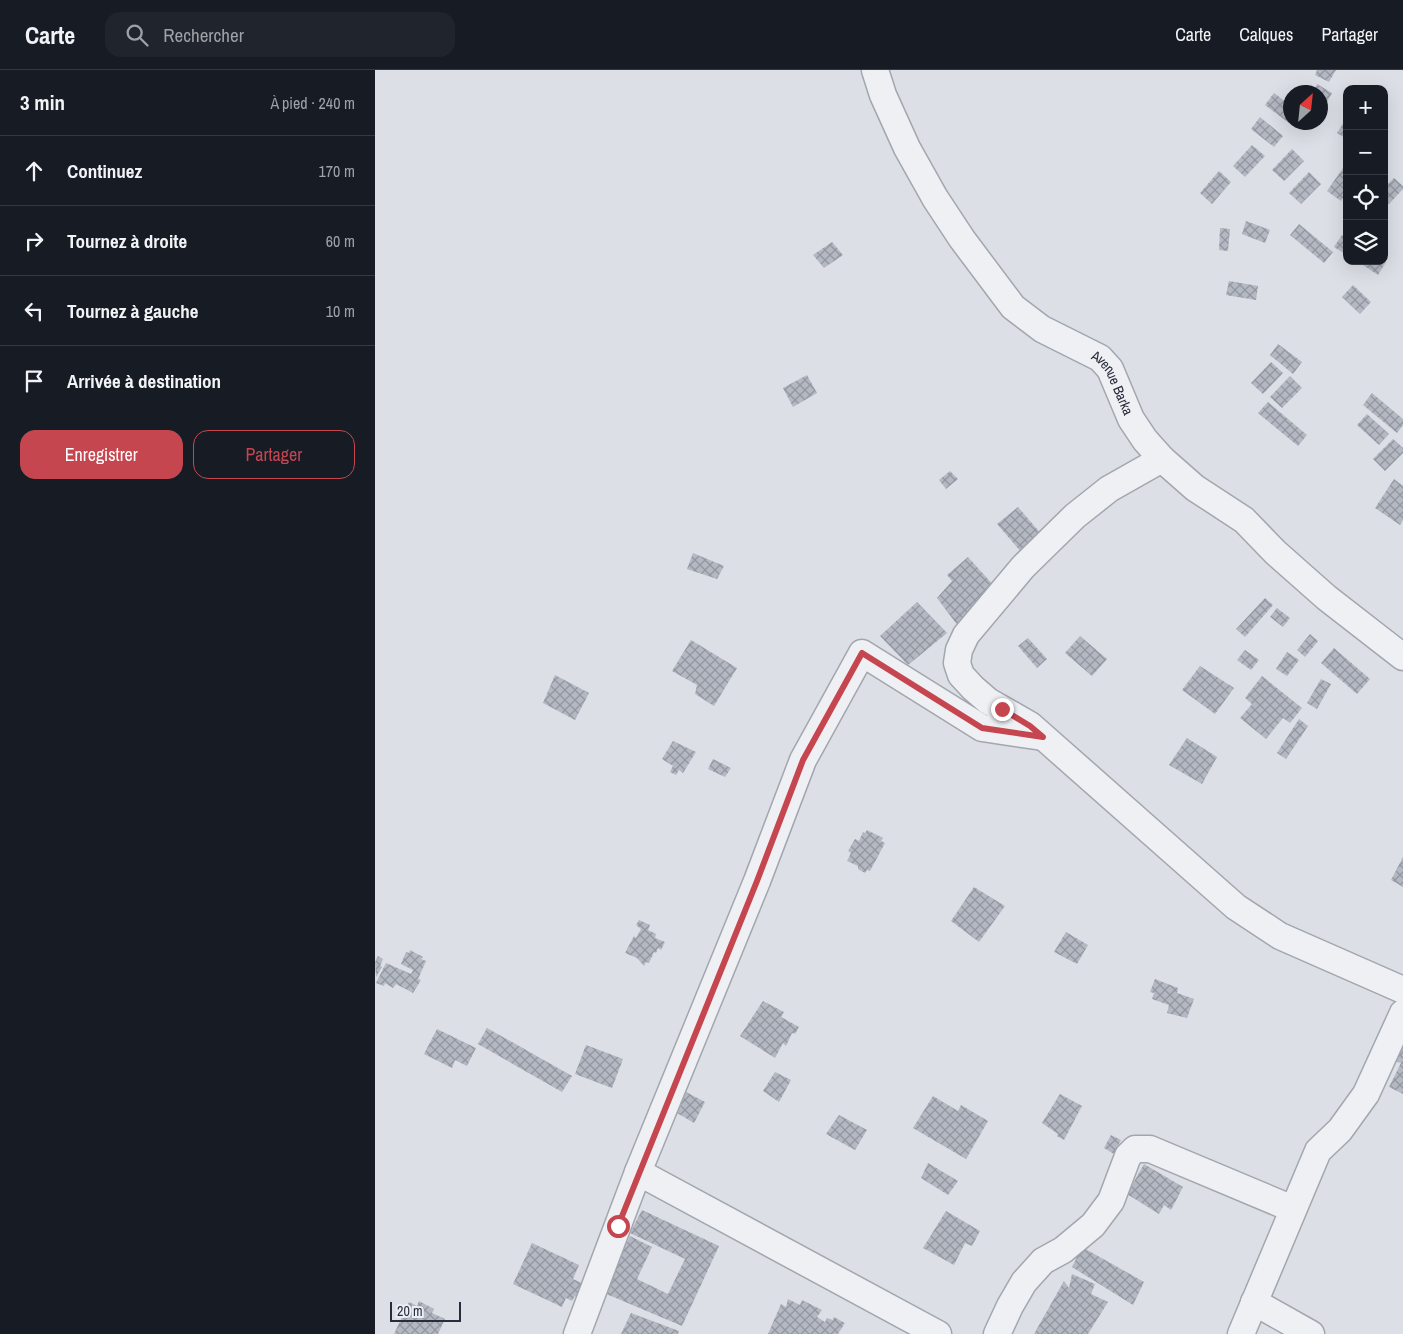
<!DOCTYPE html>
<html lang="fr">
<meta charset="utf-8">
<style>
:root{--surface:#171b24;--page:#20242c;--text:#f1f3f6;--muted:#9ea1a6;--line:#363941;--accent:#c64650}
body{margin:0;font-family:"Archivo Narrow",sans-serif;background:var(--page);color:var(--text)}
.controls{position:absolute;right:15px;top:15px;display:grid;overflow:hidden;border-radius:10px;box-shadow:0 5px 20px #0002}
.controls button{width:45px;height:45px;display:grid;place-items:center;padding:0;border:0;border-bottom:1px solid var(--line);background:var(--surface);color:var(--text);font:25px sans-serif}
.compass{position:absolute;left:908px;top:15px;width:45px;height:45px;border-radius:50%;background:var(--surface);box-shadow:0 5px 20px #0002;rotate:27deg}
.scale{position:absolute;left:15px;bottom:12px;width:71px;box-sizing:border-box;padding-left:5px;border:2px solid #272d3b;border-top:0;font-size:14px;line-height:18px;white-space:nowrap;color:#272d3b;-webkit-text-stroke:4px #ebeef4;paint-order:stroke}
.stop{position:absolute;width:15px;height:15px;margin:-11px;border:4px solid #c64650;border-radius:50%;background:#fff}
.stop.end{background:#c64650;border-color:#fff;box-shadow:0 1px 5px #0008}
.list{margin:0;padding:0;list-style:none}
h2{display:flex;justify-content:space-between;align-items:center;height:65px;margin:0;padding:0 20px;font-size:21px}
h2 small{font-size:16px;font-weight:400;color:var(--muted)}
.list li{display:grid;grid-template-columns:32px 1fr auto;gap:15px;align-items:center;box-sizing:border-box;height:70px;padding:0 20px;border-top:1px solid var(--line)}
.list b{display:block;font-size:19px;white-space:nowrap}
.list em{font-size:16px;font-style:normal;color:var(--muted)}
.actions{display:flex;gap:10px;padding:15px 20px}
.actions a{flex:1;padding:11px 0;border:1px solid var(--accent);border-radius:15px;text-align:center;font-size:18px;color:var(--accent)}
.actions .main{background:var(--accent);color:#fff}
.icon{flex:none;width:28px;height:28px;fill:none;stroke:currentColor;stroke-width:2;stroke-linecap:round;stroke-linejoin:round}
.map{position:relative;flex:none;width:1028px;height:1264px;overflow:hidden}
header{display:flex;align-items:center;gap:30px;box-sizing:border-box;height:70px;padding:0 25px;background:var(--surface);border-bottom:1px solid var(--line)}
header strong{font-size:24px}
nav{display:flex;gap:28px;margin-inline-start:auto;font-size:18px}
.search{width:350px;height:45px;background:var(--page);display:flex;align-items:center;gap:12px;box-sizing:border-box;padding:0 18px;border-radius:15px;color:var(--muted);font-size:19px}
main{display:flex}
aside{flex:1;background:var(--surface)}
.map>svg:first-child{display:block}
</style>
<header>
<strong>Carte</strong>
<div class="search"><svg class="icon" aria-label="search" viewBox="0 0 24 24"><circle cx="10" cy="10" r="6"/><path d="M15 15l6 6"/></svg>Rechercher</div>
<nav><a>Carte</a><a>Calques</a><a>Partager</a></nav>
</header>
<main>
<aside>
<h2>3 min<small>À pied · 240 m</small></h2>
<ul class="list">
<li><svg class="icon" aria-label="ahead" viewBox="0 0 24 24"><path d="M12 20V5M6 11l6-6 6 6"/></svg><div><b>Continuez</b></div><em>170 m</em></li>
<li><svg class="icon" aria-label="right" viewBox="0 0 24 24"><path d="M7 20v-9h11M14 6l5 5-5 5"/></svg><div><b>Tournez à droite</b></div><em>60 m</em></li>
<li><svg class="icon" aria-label="left" viewBox="0 0 24 24"><path d="M17 20v-9H6M10 6l-5 5 5 5"/></svg><div><b>Tournez à gauche</b></div><em>10 m</em></li>
<li><svg class="icon" aria-label="arrive" viewBox="0 0 24 24"><path d="M6 21V4h12l-3 4 3 4H6"/></svg><div><b>Arrivée à destination</b></div></li>
</ul>
<div class="actions"><a class="main">Enregistrer</a><a>Partager</a></div>
</aside>
<div class="map">
<svg width="1028" height="1264" viewBox="0 0 1028 1264">
<defs>
<pattern id="building-cross-hatch" width="8" height="8" patternUnits="userSpaceOnUse" patternTransform="scale(1.25)"><rect width="8" height="8" fill="#b4b8c2"/><path d="M0 0l8 8M0 8l8-8" fill="none" stroke="#92969f"/></pattern>
</defs>
<rect width="100%" height="100%" fill="#dcdfe6"/>
<g fill="url(#building-cross-hatch)">
<polygon points="942,0 961,0 954,12 940,5"/>
<polygon points="942,14 957,23 946,43 946,22 938,22"/>
<polygon points="899,23 916,36 916,50 914,53 890,35"/>
<polygon points="885,47 908,66 899,77 876,59"/>
<polygon points="972,47 972,69 962,63"/>
<polygon points="877,75 890,86 870,107 858,96"/>
<polygon points="917,79 929,91 909,111 897,100"/>
<polygon points="968,98 972,100 972,122 966,131 952,121"/>
<polygon points="844,101 856,112 837,134 825,123"/>
<polygon points="934,102 946,114 926,134 914,123"/>
<polygon points="1019,108 1028,116 1028,119 1014,134 1009,130 1009,118"/>
<polygon points="871,151 895,160 890,173 867,164"/>
<polygon points="924,154 958,182 949,193 915,165"/>
<polygon points="845,158 855,159 853,181 844,180"/>
<polygon points="967,165 972,168 972,185 959,177"/>
<polygon points="457,172 468,185 449,198 438,185"/>
<polygon points="982,191 1009,191 1011,192 1003,205"/>
<polygon points="854,211 883,216 881,230 851,225"/>
<polygon points="978,215 996,232 985,244 967,227"/>
<polygon points="903,274 927,292 918,304 895,285"/>
<polygon points="896,292 908,303 888,324 876,313"/>
<polygon points="432,305 442,323 418,337 408,318"/>
<polygon points="915,306 927,318 907,338 895,327"/>
<polygon points="997,323 1028,349 1028,355 1022,363 988,335"/>
<polygon points="893,332 932,365 923,376 883,343"/>
<polygon points="992,344 1014,364 1004,375 982,355"/>
<polygon points="1018,369 1028,378 1028,383 1010,401 998,389"/>
<polygon points="575,401 583,409 571,419 564,410"/>
<polygon points="1019,409 1028,416 1028,450 1025,455 1000,438"/>
<polygon points="643,437 668,466 647,483 622,454"/>
<polygon points="318,483 349,496 342,509 312,499"/>
<polygon points="593,487 621,518 583,556 562,528 577,511 572,505"/>
<polygon points="890,528 898,535 870,567 861,559"/>
<polygon points="542,532 572,563 533,595 505,566"/>
<polygon points="902,538 915,548 908,557 895,547"/>
<polygon points="935,564 943,571 930,587 922,580"/>
<polygon points="705,566 732,589 717,606 690,583"/>
<polygon points="653,568 672,589 662,598 643,576"/>
<polygon points="316,570 362,598 339,636 320,624 322,615 297,601"/>
<polygon points="959,578 995,609 982,624 946,593"/>
<polygon points="870,580 884,590 876,600 862,590"/>
<polygon points="912,582 924,590 912,606 901,599"/>
<polygon points="825,596 859,618 840,644 807,620"/>
<polygon points="180,605 214,623 200,650 168,633"/>
<polygon points="887,606 927,638 915,653 908,648 891,669 865,648 877,634 870,628"/>
<polygon points="946,609 956,614 942,639 932,633"/>
<polygon points="924,649 933,656 911,689 902,683"/>
<polygon points="812,668 842,687 827,714 794,695"/>
<polygon points="298,671 321,682 308,703 304,700 301,705 295,702 298,696 287,689"/>
<polygon points="338,689 356,698 350,707 333,699"/>
<polygon points="492,760 508,768 506,771 510,773 495,801 492,800 490,803 483,799 483,796 472,791 476,783 473,781 480,769 484,771 488,762 490,763"/>
<polygon points="1028,787 1028,817 1016,810"/>
<polygon points="599,817 630,836 604,872 576,851"/>
<polygon points="264,850 275,855 273,860 281,864 280,868 290,872 286,880 283,878 281,883 279,882 274,893 271,892 269,896 262,888 250,883 259,866 261,868 266,859 261,855"/>
<polygon points="691,862 713,875 702,894 679,882"/>
<polygon points="35,880 48,887 46,889 51,891 43,909 46,910 38,923 21,914 18,918 10,913 9,916 1,913 11,893 36,904 38,900 26,894 31,882 34,883"/>
<polygon points="3,886 8,889 5,896 7,897 1,907 0,892"/>
<polygon points="780,909 803,918 802,923 819,929 812,948 792,943 794,935 777,929 779,923 775,922"/>
<polygon points="388,931 409,942 406,947 424,957 420,964 417,963 411,976 408,973 400,988 365,966"/>
<polygon points="112,958 197,1006 187,1022 103,974"/>
<polygon points="62,959 101,978 92,996 80,990 77,998 49,984"/>
<polygon points="1028,970 1028,1024 1014,1017 1026,993 1019,991"/>
<polygon points="211,975 248,989 237,1018 200,1004"/>
<polygon points="400,1002 416,1010 404,1032 388,1021"/>
<polygon points="311,1022 330,1032 319,1053 302,1043"/>
<polygon points="685,1024 707,1036 689,1070 682,1066 683,1064 667,1053"/>
<polygon points="558,1026 583,1041 586,1035 613,1051 591,1089 538,1058"/>
<polygon points="464,1045 492,1060 480,1080 451,1064"/>
<polygon points="736,1065 746,1070 739,1084 729,1078"/>
<polygon points="553,1093 583,1111 573,1125 546,1108"/>
<polygon points="769,1094 808,1117 796,1140 789,1135 784,1144 752,1124"/>
<polygon points="267,1140 344,1176 307,1256 229,1223 255,1166 277,1177 262,1209 293,1224 310,1189 255,1163"/>
<polygon points="571,1141 605,1161 597,1176 590,1173 579,1195 548,1178"/>
<polygon points="157,1173 204,1195 198,1209 207,1213 204,1219 210,1222 207,1229 200,1226 197,1231 191,1228 187,1237 138,1214"/>
<polygon points="707,1177 769,1212 758,1235 697,1197"/>
<polygon points="697,1204 720,1214 716,1224 733,1232 713,1264 659,1264 689,1211 694,1218"/>
<polygon points="413,1229 425,1235 427,1230 447,1240 442,1247 450,1252 452,1248 458,1250 459,1247 470,1253 463,1264 393,1264 406,1234 411,1237"/>
<polygon points="44,1231 59,1239 57,1243 70,1249 63,1264 19,1264 34,1232 42,1236"/>
<polygon points="256,1243 304,1261 303,1264 246,1264"/>
</g>
<g fill="none" stroke-linecap="round" stroke-linejoin="round">
<g stroke="#a2a6af" stroke-width="29">
<g id="minor">
<path id="s1" d="M 500,0 L 508,25 L 532,78 L 560,128 L 587,169 L 638,237 L 667,259 L 725,288 L 735,299 L 756,349 L 770,370 L 787,389 L 820,418 L 869,450 L 900,482 L 952,528 L 1028,587"/>
<polyline points="787,389 734,419 700,446 648,497 591,565 584,580 582,593 586,605 598,618 613,631 655,655 861,837 905,866 1028,920"/>
<polyline points="879,1232 936,1264"/>
<polyline points="202,1264 263,1102"/>
<polyline points="563,1264 263,1102 382,811 428,690 487,583 607,658 668,667"/>
<polyline points="622,1264 635,1236 649,1212 668,1191 688,1180 718,1155 736,1131 753,1086 760,1079 775,1079 918,1139"/>
<polyline points="866,1264 943,1081 965,1060 991,1024 1028,943"/>
</g>
</g>
<use href="#minor" stroke="#eff0f4" stroke-width="26"/>
</g>
<g fill="none" stroke-linecap="round" stroke-linejoin="round">
<polyline stroke="#c64650" stroke-width="6" points="243,1156 382,811 428,690 487,583 607,658 668,667 655,656 627,639"/>
</g>
<g text-anchor="middle" stroke-width="4.5" stroke-linejoin="round" paint-order="stroke">
<g font-size="14" fill="#272d3b" stroke="#ebeef4">
<text dy="5" stroke="none"><textPath href="#s1" startOffset="405">Avenue Barka</textPath></text>
</g>
</g>
</svg>
<div class="controls">
<button>+</button>
<button>−</button>
<button><svg class="icon" aria-label="locate" viewBox="0 0 24 24"><circle cx="12" cy="12" r="6"/><path d="M12 2v4M12 18v4M2 12h4M18 12h4"/></svg></button>
<button><svg class="icon" aria-label="layers" viewBox="0 0 24 24"><path d="M12 4l9 5-9 5-9-5zM3 14l9 5 9-5"/></svg></button>
</div>
<svg class="compass" viewBox="-18 -18 36 36"><path d="M0-13l5 13h-10z" fill="#e53935"/><path d="M0 13l5-13h-10z" fill="#9ea1a6"/></svg>
<div class="scale">20 m</div>
<div class="stop" style="left:243px;top:1156px"></div>
<div class="stop end" style="left:627px;top:639px"></div>
</div>
</main>
